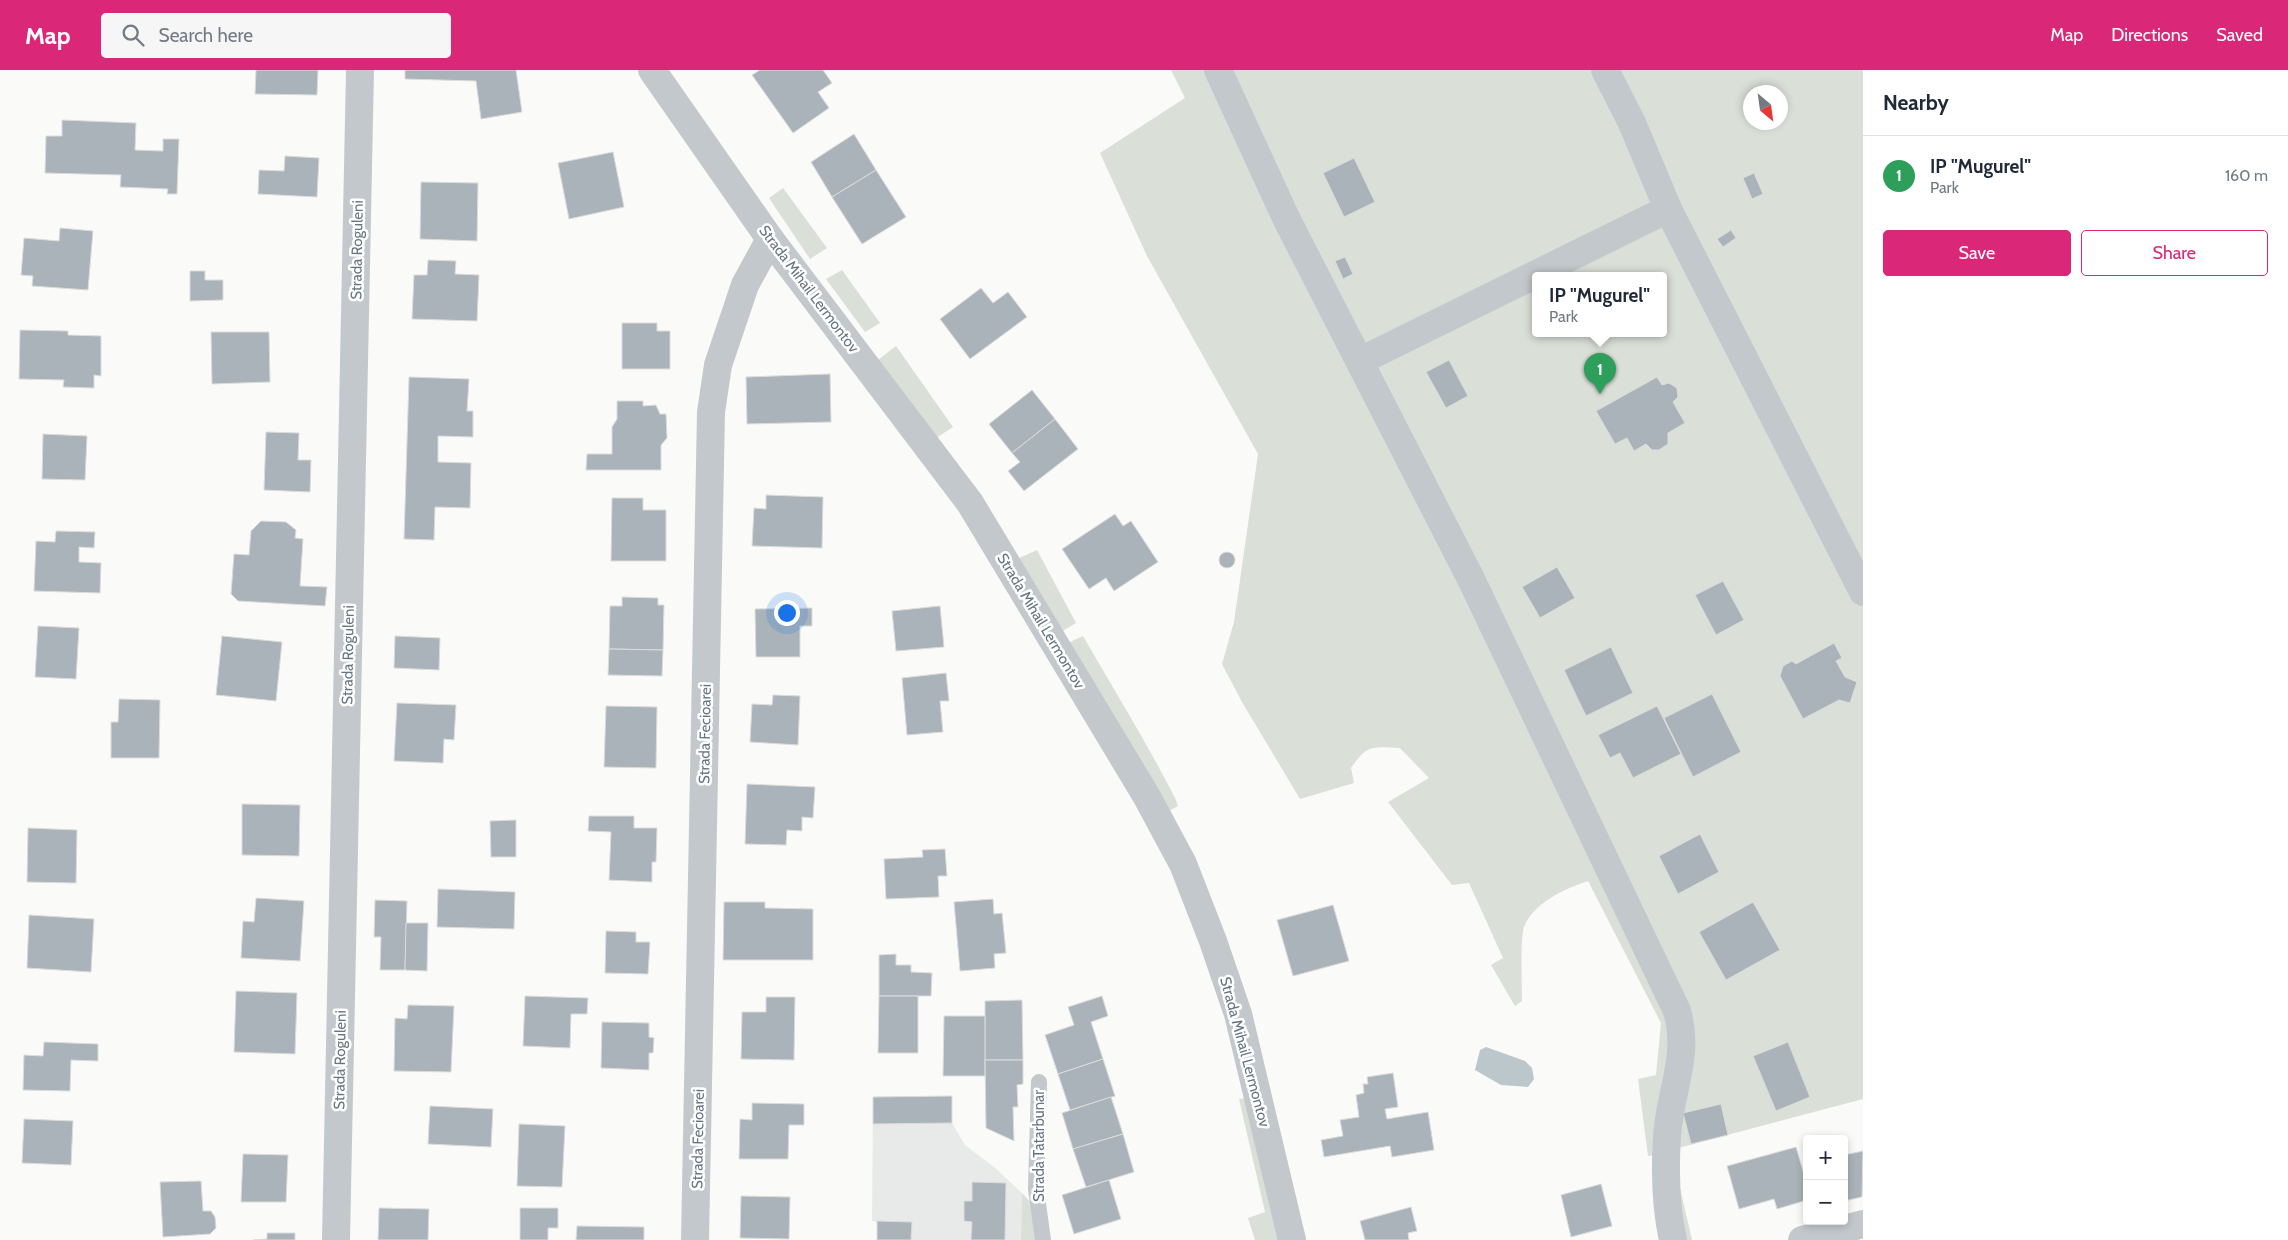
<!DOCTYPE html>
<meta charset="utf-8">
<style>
:root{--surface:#fff;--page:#f6f6f7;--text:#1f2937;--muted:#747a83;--line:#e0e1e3;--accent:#db2777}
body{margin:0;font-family:Cabin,sans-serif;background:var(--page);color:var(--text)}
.controls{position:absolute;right:15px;bottom:15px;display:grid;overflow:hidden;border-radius:5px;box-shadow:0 2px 8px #0003}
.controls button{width:45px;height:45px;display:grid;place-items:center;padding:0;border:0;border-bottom:1px solid var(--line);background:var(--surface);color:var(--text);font:25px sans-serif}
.compass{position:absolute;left:1743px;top:15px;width:45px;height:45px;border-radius:50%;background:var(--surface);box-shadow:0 2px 8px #0003;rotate:151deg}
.you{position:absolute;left:786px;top:542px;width:18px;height:18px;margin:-12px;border:4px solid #fff;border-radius:50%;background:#1a73e8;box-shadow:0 0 0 8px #1a73e833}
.badge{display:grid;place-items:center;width:32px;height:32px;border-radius:50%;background:var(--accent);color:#fff;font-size:16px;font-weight:700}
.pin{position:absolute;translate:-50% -41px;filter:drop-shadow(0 1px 2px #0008)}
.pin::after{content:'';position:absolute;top:26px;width:18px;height:15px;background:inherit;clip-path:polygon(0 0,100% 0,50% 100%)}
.popup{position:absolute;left:1532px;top:202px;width:135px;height:65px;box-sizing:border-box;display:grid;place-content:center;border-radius:5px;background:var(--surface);filter:drop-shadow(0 1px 4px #0005);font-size:16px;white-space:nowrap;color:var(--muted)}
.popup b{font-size:19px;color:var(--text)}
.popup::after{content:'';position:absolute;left:50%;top:100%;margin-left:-10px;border:10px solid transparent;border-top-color:var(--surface)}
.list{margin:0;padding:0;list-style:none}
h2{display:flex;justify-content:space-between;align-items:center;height:65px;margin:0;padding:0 20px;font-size:21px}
h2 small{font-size:16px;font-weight:400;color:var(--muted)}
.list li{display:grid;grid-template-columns:32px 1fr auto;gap:15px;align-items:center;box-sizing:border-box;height:80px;padding:0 20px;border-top:1px solid var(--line)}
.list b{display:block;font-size:19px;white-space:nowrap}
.list p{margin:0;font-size:16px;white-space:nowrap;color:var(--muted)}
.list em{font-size:16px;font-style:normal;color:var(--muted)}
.actions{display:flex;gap:10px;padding:15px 20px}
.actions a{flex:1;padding:11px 0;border:1px solid var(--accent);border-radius:5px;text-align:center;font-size:18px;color:var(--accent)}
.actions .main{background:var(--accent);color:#fff}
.icon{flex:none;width:28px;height:28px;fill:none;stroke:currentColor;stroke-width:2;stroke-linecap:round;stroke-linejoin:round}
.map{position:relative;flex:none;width:1863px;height:1170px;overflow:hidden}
header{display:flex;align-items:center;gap:30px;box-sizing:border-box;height:70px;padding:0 25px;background:var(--accent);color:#fff}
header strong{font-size:24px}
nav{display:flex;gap:28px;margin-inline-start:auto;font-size:18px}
.search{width:350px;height:45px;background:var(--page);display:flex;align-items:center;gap:12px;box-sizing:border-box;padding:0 18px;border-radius:5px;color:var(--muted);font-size:19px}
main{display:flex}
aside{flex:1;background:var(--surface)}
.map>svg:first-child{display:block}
</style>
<header>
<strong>Map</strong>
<div class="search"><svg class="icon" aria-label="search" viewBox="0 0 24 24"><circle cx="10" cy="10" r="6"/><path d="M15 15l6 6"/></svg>Search here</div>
<nav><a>Map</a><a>Directions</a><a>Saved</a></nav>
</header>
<main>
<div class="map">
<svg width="1863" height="1170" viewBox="0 0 1863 1170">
<rect width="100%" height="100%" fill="#fafaf8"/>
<polygon fill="#e8e9e9" points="952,1026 952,1053 965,1075 994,1097 1022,1123 1021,1170 877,1170 877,1152 872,1151 873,1027"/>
<g fill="#dadfd7" fill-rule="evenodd">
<path d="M 1171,0 L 1863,0 L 1863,1029 L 1678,1078 L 1680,1118 L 1692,1170 L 1685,1170 L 1655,1085 L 1648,1086 L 1638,1009 L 1656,1005 L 1661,953 L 1588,811 C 1566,818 1533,833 1524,857 C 1520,866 1522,917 1522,931 L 1515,936 L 1491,895 L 1503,888 L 1469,813 L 1452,815 L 1388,732 L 1429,708 L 1400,678 C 1373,677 1367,674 1351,698 L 1354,713 L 1300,729 L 1242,632 L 1222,594 L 1234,552 L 1258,384 L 1147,186 L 1100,83 L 1185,28 ZM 1750,22 L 1780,22 L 1780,52 L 1750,52 ZM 1536,205 L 1664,205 L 1664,263 L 1536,263 Z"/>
<polygon points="783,118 827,178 810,189 769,128"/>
<polygon points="842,200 880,253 865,262 826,209"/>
<polygon points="896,276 953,357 936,368 878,290"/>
<polygon points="1037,480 1076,553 1061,562 1015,490"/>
<path d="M 1083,566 C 1114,620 1147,673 1175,728 L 1178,736 L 1167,742 L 1068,573 Z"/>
<polygon points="1248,1028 1280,1170 1255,1170 1248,1148 1265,1142 1239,1029"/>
<polygon points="1022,1123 1030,1132 1036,1170 1021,1170"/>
</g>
<polygon fill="#bbc7cb" points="1486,977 1525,991 1532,998 1534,1009 1528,1017 1501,1015 1475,1000 1480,980"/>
<g fill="#aab3b9" stroke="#dcdcda">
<polygon points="256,0 318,0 317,25 255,24"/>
<polygon points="405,0 516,0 522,42 481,49 476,11 405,9"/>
<polygon points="760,0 823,0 832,13 818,22 829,38 793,63 752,5"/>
<polygon points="62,50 136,53 135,80 163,81 163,69 179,69 177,124 167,124 168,119 120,117 121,105 45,103 46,66 62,66"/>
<polygon points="854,64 876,100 832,127 811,92"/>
<polygon points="613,82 624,137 569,149 558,93"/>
<polygon points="285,86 319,88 317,127 258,124 259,100 284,101"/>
<polygon points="1354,88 1375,132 1344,147 1323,103"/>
<polygon points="876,100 906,147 862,174 832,127"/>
<polygon points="1754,103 1763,124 1752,129 1743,108"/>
<polygon points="421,112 478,113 477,171 420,169"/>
<polygon points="60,158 93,161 88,220 32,216 33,206 21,205 24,168 59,171"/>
<polygon points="1731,160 1736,168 1723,177 1717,169"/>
<polygon points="1345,187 1353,204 1343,209 1335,191"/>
<polygon points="428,190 456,191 455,204 479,205 477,251 412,249 414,205 427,205"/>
<polygon points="190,201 205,201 205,210 223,210 223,230 190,231"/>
<polygon points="981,218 993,233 1008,222 1027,247 970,289 940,249"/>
<polygon points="622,253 657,253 657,261 670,261 670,299 622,299"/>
<polygon points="20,260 68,261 68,265 101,266 101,306 94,305 94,318 63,317 64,310 19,309"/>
<polygon points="211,262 269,262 270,312 212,314"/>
<polygon points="1449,290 1468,326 1446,338 1426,302"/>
<polygon points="830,304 831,352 747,354 746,307"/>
<polygon points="409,307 469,309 467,341 473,341 473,367 438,366 438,392 471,393 470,438 435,437 434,470 404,469"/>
<polygon points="1657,307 1662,315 1669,313 1677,318 1678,327 1673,332 1685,353 1668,363 1668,374 1659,380 1652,380 1646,374 1634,381 1627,368 1615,374 1596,341"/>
<polygon points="1032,320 1055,349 1012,383 989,354"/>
<polygon points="617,331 643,331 643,336 656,335 660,344 666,344 667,368 661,375 661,400 586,400 587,384 612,384 612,357 617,349"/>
<polygon points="1055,349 1078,379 1024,421 1008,401 1020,392 1012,383"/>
<polygon points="266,362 299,363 298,390 311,390 310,422 264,420"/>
<polygon points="43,364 87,366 85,410 42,409"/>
<polygon points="766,425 823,427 822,478 752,476 754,438 766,439"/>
<polygon points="612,428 643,428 643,440 666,440 666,491 611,491"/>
<polygon points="1115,444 1123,456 1131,451 1158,492 1114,521 1106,508 1089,519 1062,479"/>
<polygon points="261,451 286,452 296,460 295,468 303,469 300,516 327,517 325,536 238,531 231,524 234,484 249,485 251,461"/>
<polygon points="56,461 95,462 94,478 79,477 79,492 101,493 100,523 34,521 36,471 55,472"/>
<circle cx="1227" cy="490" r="8"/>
<polygon points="1557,497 1575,528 1540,548 1522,517"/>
<polygon points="1723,511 1744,550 1716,565 1695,525"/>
<polygon points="622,527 658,528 658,535 664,535 663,580 609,579 610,536 622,536"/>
<polygon points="940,536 944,577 896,581 892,541"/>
<polygon points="812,538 812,556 800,556 800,587 756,587 755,539"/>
<polygon points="38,556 79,558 76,609 35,607"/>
<polygon points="222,566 282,572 276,631 216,625"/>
<polygon points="395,566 440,568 439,600 394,598"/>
<polygon points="1834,573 1842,588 1836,591 1845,607 1857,612 1850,633 1839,630 1803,649 1780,606 1783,596 1792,591 1796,594"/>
<polygon points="1611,577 1633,623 1586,646 1564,600"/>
<polygon points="609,579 663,580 662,606 608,605"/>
<polygon points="946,603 949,631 940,631 943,662 907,665 902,608"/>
<polygon points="1712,624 1741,682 1693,707 1664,648"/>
<polygon points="773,625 800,626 798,675 750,672 752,634 772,635"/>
<polygon points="119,629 160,630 159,688 111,688 111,652 118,652"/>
<polygon points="397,633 456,635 454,670 444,669 443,693 394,691"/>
<polygon points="606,636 657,637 656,698 604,697"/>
<polygon points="1657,636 1681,684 1633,708 1620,683 1610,688 1598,665"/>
<polygon points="747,714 815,717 813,748 802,747 802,761 787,760 786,775 745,774"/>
<polygon points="242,734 300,735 299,786 242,785"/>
<polygon points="589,746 634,746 634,758 657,758 656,792 652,792 652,812 609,810 611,762 588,761"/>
<polygon points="516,750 516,787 491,787 490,751"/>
<polygon points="28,758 77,760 76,813 27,812"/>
<polygon points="1700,764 1719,802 1678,824 1659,786"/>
<polygon points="945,779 947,806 938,806 939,827 886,829 884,789 923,787 922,780"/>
<polygon points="438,819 515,822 514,859 437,857"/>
<polygon points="256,828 304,831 300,891 241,888 243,851 254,852"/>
<polygon points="993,829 994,844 1002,843 1006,883 994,884 995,898 960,901 954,832"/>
<polygon points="375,830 407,831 405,900 380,900 381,867 374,867"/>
<polygon points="724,832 765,832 765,838 813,839 813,890 723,890"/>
<polygon points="1753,832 1780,880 1726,910 1699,862"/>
<polygon points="1333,835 1349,891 1293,906 1277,850"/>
<polygon points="29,845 94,849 91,902 27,898"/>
<polygon points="406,853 428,853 427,901 405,900"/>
<polygon points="606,861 636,862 636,872 650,872 648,904 605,903"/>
<polygon points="896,884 896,895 911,895 911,902 932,903 931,926 879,926 879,885"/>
<polygon points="236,921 297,923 295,984 234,982"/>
<polygon points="525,926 588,928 587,944 571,944 570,978 523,976"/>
<polygon points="879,926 918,926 918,983 878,983"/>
<polygon points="1102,926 1108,946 1091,952 1103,989 1058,1004 1045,965 1074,955 1068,937"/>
<polygon points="766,927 795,927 794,990 741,989 742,942 766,942"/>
<polygon points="1022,930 1023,990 985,990 985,931"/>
<polygon points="408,935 454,936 451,1002 394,1001 395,948 407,949"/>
<polygon points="944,946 985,946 985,1006 943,1006"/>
<polygon points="602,952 649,953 649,967 654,968 653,983 649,983 649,1000 601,998"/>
<polygon points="44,972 98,974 98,991 71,990 70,1021 23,1020 24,985 43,986"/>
<polygon points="1788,972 1810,1027 1776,1041 1753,986"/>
<polygon points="1103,989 1115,1026 1070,1040 1058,1004"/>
<polygon points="985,990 1023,990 1023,1014 1017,1015 1018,1037 1013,1037 1014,1071 986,1058"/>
<polygon points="1393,1003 1398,1037 1385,1039 1387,1049 1428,1042 1434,1080 1392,1087 1390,1076 1324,1087 1321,1070 1343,1066 1340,1050 1359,1047 1356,1025 1364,1023 1363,1014 1368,1014 1367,1007"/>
<polygon points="952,1026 952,1053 873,1054 873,1027"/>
<polygon points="1111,1027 1123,1064 1073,1079 1062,1043"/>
<polygon points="752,1033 804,1034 804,1055 789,1055 788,1089 739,1089 740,1049 752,1050"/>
<polygon points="1721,1034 1728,1065 1691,1074 1683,1043"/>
<polygon points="430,1036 493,1039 491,1077 428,1074"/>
<polygon points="24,1049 73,1051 71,1095 22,1093"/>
<polygon points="519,1054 565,1056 562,1117 517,1116"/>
<polygon points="1123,1064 1134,1102 1086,1117 1073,1079"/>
<polygon points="1796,1077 1807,1115 1807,1130 1777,1139 1774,1129 1739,1139 1727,1096"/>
<polygon points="1863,1081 1862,1127 1844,1131 1844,1085"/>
<polygon points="243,1084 288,1085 286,1132 241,1132"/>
<polygon points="1109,1110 1121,1149 1074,1164 1062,1125"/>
<polygon points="201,1111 203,1141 211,1141 215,1147 216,1158 210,1164 163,1167 160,1112"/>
<polygon points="972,1112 1006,1113 1005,1170 971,1170 972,1152 964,1151 964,1131 972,1131"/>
<polygon points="1601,1114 1612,1156 1571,1167 1561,1125"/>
<polygon points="741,1126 790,1127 789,1169 740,1168"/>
<polygon points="1411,1137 1417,1161 1408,1163 1409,1170 1365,1170 1360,1151"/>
<polygon points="379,1138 429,1139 428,1170 378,1170"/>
<polygon points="520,1138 558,1138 558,1158 548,1158 548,1170 520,1170"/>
<polygon points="877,1151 912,1152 911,1170 877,1170"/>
<polygon points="577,1156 644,1157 644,1170 576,1170"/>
<polygon points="267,1163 295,1163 295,1170 253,1170 267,1169"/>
</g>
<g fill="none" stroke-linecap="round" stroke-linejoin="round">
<polyline stroke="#c3c8cc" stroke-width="16" points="1039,1012 1036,1119 1043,1170"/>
<g stroke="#c3c8cc" stroke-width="28">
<polyline points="652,0 770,169 970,433 1147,727 1183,794 1213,871 1238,944 1292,1170"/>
<path d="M 1218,0 L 1287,150 L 1471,509 L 1677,941 C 1690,985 1670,1022 1667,1066 C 1665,1098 1666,1139 1673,1170"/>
<polyline points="1605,0 1632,53 1668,139 1863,522"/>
<polyline points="1360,291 1668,139"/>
<polyline points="336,1170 360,0"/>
<polyline points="695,1170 711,342 718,295 745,215 770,169"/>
<polyline points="1802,1170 1863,1154"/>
</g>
</g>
<g text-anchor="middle" stroke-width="5" stroke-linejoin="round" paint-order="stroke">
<g font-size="15" fill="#657683" stroke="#fff">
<text transform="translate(357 180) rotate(-89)" y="5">Strada Roguleni</text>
<text transform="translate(809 219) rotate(53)" y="5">Strada Mihail Lermontov</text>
<text transform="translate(1041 551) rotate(59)" y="5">Strada Mihail Lermontov</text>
<text transform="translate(348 585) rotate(-89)" y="5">Strada Roguleni</text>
<text transform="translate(705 664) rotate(-89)" y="5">Strada Fecioarei</text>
<text transform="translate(1245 982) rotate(75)" y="5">Strada Mihail Lermontov</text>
<text transform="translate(340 990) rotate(-89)" y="5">Strada Roguleni</text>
<text transform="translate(698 1069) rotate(-89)" y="5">Strada Fecioarei</text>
<text transform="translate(1039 1076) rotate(-90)" y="5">Strada Tatarbunar</text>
</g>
</g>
</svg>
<div class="controls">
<button>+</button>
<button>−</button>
</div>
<svg class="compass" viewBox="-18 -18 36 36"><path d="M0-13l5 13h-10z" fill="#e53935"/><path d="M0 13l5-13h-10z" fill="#747a83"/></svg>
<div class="you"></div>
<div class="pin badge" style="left:1600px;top:324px;background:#2e9e5b">1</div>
<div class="popup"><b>IP &quot;Mugurel&quot;</b>Park</div>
</div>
<aside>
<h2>Nearby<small></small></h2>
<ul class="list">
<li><span class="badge" style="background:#2e9e5b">1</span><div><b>IP &quot;Mugurel&quot;</b><p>Park</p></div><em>160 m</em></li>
</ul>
<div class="actions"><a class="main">Save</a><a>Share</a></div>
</aside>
</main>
